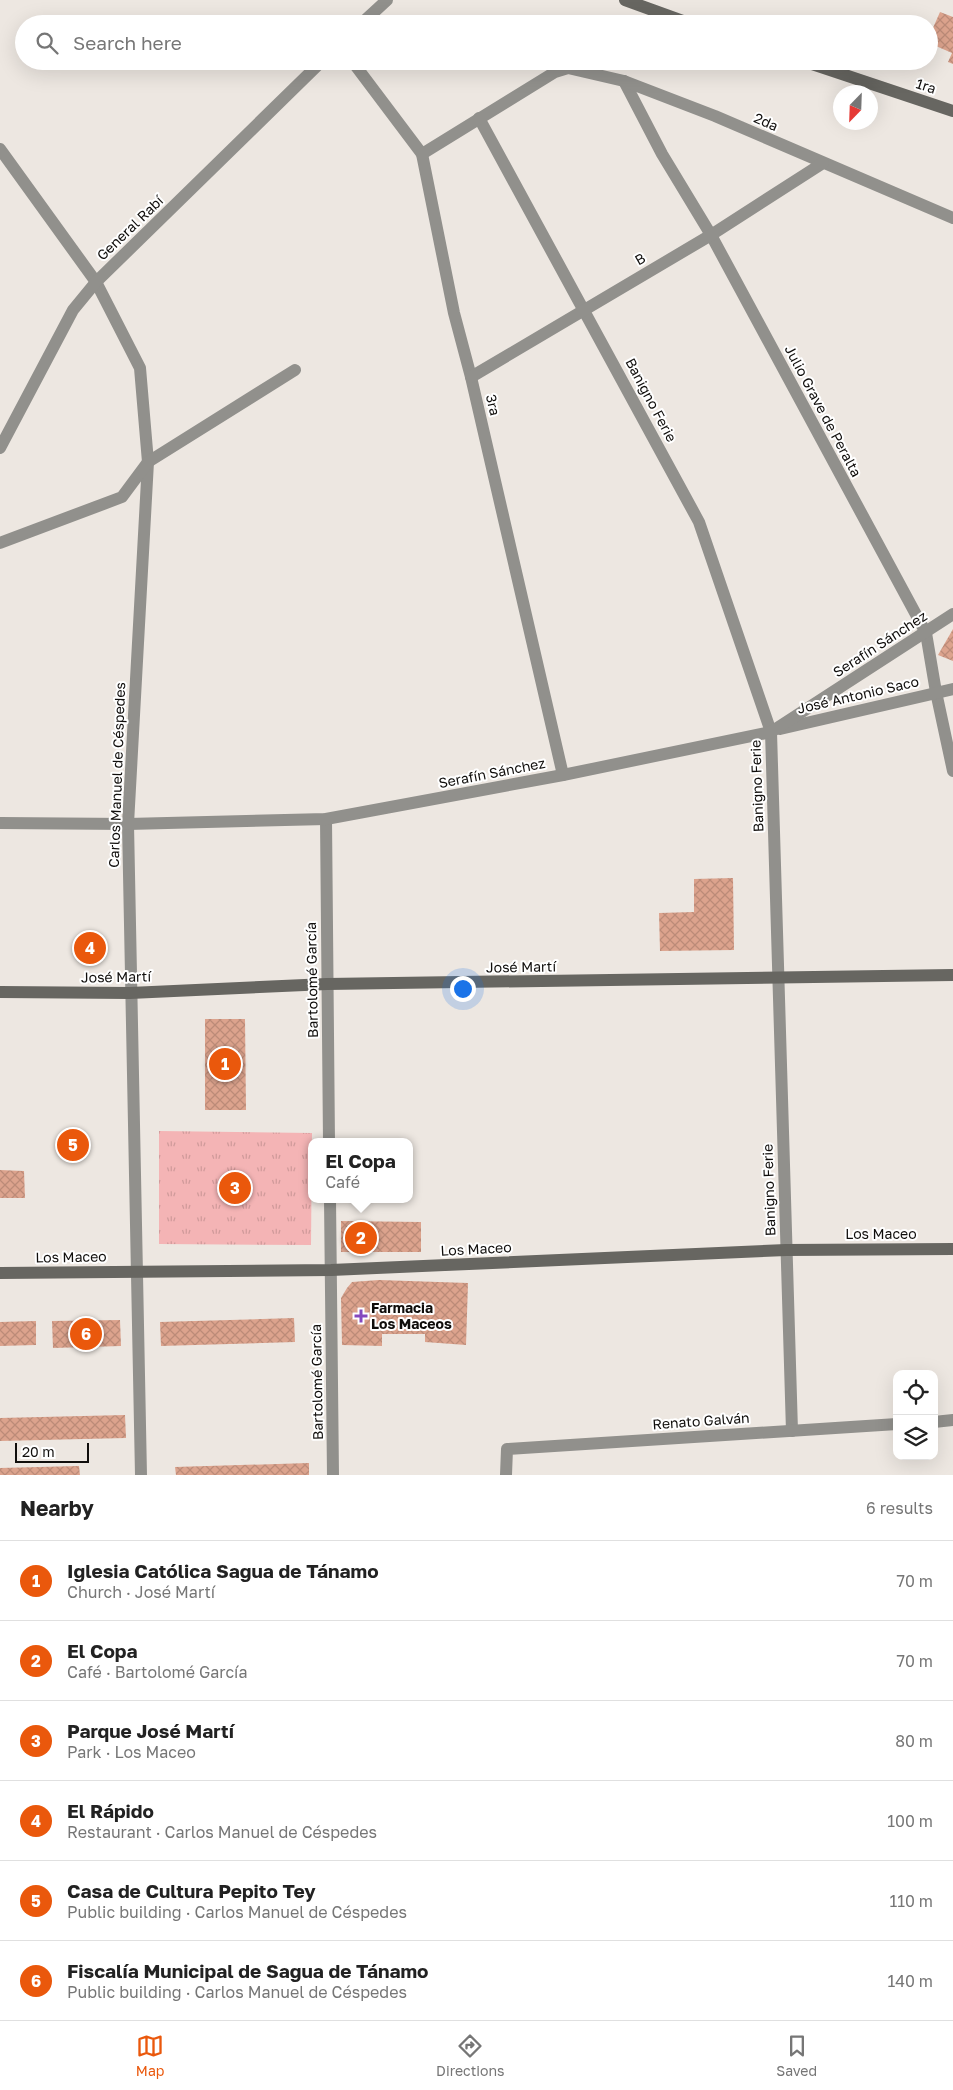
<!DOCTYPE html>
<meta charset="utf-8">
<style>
:root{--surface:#fff;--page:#f2f2f2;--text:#222;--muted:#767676;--line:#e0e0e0;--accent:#ea580c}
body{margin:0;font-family:"Golos Text",sans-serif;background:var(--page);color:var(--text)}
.controls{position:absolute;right:15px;bottom:15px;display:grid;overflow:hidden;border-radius:10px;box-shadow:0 5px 20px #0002}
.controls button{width:45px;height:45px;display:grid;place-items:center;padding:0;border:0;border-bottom:1px solid var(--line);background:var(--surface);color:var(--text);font:25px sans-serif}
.compass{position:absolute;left:833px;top:85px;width:45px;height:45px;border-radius:50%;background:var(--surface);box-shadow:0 5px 20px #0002;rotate:203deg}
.scale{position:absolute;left:15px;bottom:12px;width:74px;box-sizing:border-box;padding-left:5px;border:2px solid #100e0c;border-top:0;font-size:14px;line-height:18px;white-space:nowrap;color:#100e0c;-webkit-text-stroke:4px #fff;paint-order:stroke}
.you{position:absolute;left:462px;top:988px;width:18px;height:18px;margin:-12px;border:4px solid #fff;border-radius:50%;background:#1a73e8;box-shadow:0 0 0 8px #1a73e833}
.badge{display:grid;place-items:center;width:32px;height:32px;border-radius:50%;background:var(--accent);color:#fff;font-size:16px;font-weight:700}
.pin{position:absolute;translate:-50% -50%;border:2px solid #fff;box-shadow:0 1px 5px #0006}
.popup{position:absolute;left:308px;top:1138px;width:105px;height:65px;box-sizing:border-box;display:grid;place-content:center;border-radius:10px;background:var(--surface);filter:drop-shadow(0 1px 4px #0005);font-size:16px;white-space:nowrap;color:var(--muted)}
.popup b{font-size:19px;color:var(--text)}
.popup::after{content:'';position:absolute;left:50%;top:100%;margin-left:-10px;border:10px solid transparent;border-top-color:var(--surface)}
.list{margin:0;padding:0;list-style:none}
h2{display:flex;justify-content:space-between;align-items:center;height:65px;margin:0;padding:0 20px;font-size:21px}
h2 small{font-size:16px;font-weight:400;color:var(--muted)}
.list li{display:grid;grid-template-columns:32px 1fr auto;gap:15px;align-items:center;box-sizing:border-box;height:80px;padding:0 20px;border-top:1px solid var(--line)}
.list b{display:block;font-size:19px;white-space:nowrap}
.list p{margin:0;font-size:16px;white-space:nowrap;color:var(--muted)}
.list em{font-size:16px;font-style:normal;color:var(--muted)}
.icon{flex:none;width:28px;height:28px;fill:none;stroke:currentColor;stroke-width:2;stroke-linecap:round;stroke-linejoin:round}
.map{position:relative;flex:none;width:953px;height:1475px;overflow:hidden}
.search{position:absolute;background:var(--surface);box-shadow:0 5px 20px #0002;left:15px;right:15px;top:15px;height:55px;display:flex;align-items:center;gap:12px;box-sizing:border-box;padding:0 18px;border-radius:28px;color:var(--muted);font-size:19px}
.sheet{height:545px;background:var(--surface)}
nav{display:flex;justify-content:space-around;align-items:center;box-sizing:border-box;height:70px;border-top:1px solid var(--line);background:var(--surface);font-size:14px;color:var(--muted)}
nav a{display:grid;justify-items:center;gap:2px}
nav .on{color:var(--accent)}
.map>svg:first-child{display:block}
</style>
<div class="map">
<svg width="953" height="1475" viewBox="0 0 953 1475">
<defs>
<pattern id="park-tufts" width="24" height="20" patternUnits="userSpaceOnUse" patternTransform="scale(1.25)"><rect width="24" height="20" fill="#f4b4b5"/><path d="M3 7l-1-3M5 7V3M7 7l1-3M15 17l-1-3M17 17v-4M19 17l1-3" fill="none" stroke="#d09a9a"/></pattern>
<pattern id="building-cross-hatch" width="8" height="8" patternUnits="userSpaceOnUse" patternTransform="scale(1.25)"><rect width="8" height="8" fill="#dca38d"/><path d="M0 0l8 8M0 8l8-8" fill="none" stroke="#bc8b78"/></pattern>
</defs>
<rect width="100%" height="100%" fill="#ede7e1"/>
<polygon fill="url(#park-tufts)" points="159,1131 312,1133 311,1245 159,1244"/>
<g fill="url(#building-cross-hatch)">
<polygon points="940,12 953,17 953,64 948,62 952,53 929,43 929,37"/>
<polygon points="953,629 953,661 938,655"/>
<polygon points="733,878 734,950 660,951 659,913 694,912 694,879"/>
<polygon points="205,1019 245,1019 246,1110 205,1110"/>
<polygon points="0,1170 24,1171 25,1198 0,1198"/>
<polygon points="341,1221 421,1222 421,1252 341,1252"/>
<polygon points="379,1280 468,1283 466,1345 425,1342 425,1334 382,1334 382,1346 342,1345 341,1298 347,1288 352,1282"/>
<polygon points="294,1318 295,1342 161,1346 160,1322"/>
<polygon points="120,1320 121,1346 53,1348 52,1321"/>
<polygon points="36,1321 36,1345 0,1346 0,1322"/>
<polygon points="125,1415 126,1438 0,1441 0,1418"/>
<polygon points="309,1463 309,1475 176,1475 175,1467"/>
<polygon points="79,1466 80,1475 0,1475 0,1468"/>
</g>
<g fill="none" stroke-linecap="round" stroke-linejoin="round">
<g stroke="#91908c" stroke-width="12">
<polyline points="361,24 387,0"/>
<polyline points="352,61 422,154 454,313 471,377 563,775"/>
<polyline points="624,81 662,154 711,235 926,633 936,692 953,771"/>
<polyline points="479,118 699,522 771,732 792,1431"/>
<polyline points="0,149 96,282 140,368 148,462 128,824 141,1475"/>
<polyline points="422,154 555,72 568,68 624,81 715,116 953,218"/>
<polyline points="471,377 711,235 823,163"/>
<polyline points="0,448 73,310 96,282 322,61"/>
<polyline points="0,543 122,497 148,462 295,370"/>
<polyline points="780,729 953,689"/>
<polyline points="326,819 329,1142"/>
<polyline points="0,823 128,824 326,819 563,775 771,732 953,614"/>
<polyline points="330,1199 333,1475"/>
<polyline points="934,1422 953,1420"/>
<polyline points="506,1475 507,1449 897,1424"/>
</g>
<g stroke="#676661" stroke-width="12">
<polyline points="625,0 691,24"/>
<polyline points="803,61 953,111"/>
<polyline points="0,992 130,993 327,984 953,975"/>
<polyline points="0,1273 331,1270 786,1250 953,1249"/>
</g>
</g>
<path fill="#8448be" stroke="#fff" stroke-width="2" d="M358.5 1308.5h5v5h5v5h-5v5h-5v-5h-5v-5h5z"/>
<g text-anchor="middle" stroke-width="4" stroke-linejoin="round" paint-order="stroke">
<g font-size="14" fill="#100e0c" stroke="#fff">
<text transform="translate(926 86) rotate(18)" y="5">1ra</text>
<text transform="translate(766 122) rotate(24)" y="5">2da</text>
<text transform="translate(130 228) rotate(-44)" y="5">General Rabí</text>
<text transform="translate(640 259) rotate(-30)" y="5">B</text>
<text transform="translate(651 400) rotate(62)" y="5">Banigno Ferie</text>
<text transform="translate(493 405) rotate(77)" y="5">3ra</text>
<text transform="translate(823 411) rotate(62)" y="5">Julio Grave de Peralta</text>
<text transform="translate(880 644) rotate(-33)" y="5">Serafín Sánchez</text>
<text transform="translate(858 695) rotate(-13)" y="5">José Antonio Saco</text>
<text transform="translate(492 773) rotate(-11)" y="5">Serafín Sánchez</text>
<text transform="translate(117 775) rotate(-88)" y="5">Carlos Manuel de Céspedes</text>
<text transform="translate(757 786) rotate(-92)" y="5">Banigno Ferie</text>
<text transform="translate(521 967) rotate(-1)" y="5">José Martí</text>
<text transform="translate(116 977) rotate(-1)" y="5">José Martí</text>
<text transform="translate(312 980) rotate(-91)" y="5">Bartolomé García</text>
<text transform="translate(769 1190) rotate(-92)" y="5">Banigno Ferie</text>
<text x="881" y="1239">Los Maceo</text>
<text transform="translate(476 1249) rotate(-3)" y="5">Los Maceo</text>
<text transform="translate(71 1257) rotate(-1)" y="5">Los Maceo</text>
<text transform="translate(317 1382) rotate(-91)" y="5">Bartolomé García</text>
<text transform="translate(701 1421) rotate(-4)" y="5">Renato Galván</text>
</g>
<g font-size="14" font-weight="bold" fill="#100e0c" stroke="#fff" text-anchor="start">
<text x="371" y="1313">Farmacia<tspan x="371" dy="16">Los Maceos</tspan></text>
</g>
</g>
</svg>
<div class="controls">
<button><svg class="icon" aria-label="locate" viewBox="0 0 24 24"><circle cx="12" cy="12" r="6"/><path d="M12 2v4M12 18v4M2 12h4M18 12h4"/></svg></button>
<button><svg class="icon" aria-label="layers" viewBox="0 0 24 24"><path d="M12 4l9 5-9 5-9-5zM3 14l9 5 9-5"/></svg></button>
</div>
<svg class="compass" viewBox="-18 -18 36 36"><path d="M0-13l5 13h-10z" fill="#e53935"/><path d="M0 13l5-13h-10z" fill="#767676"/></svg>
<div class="scale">20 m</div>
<div class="you"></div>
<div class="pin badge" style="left:225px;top:1064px">1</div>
<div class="pin badge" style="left:361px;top:1238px">2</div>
<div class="popup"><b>El Copa</b>Café</div>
<div class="pin badge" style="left:235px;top:1188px">3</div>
<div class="pin badge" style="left:90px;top:948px">4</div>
<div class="pin badge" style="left:73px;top:1145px">5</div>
<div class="pin badge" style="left:86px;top:1334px">6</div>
<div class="search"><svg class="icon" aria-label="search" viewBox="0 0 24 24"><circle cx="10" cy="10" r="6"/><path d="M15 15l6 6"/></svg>Search here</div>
</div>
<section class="sheet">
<h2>Nearby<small>6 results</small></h2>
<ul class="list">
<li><span class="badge">1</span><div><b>Iglesia Católica Sagua de Tánamo</b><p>Church · José Martí</p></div><em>70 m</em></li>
<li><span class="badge">2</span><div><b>El Copa</b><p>Café · Bartolomé García</p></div><em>70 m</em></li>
<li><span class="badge">3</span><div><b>Parque José Martí</b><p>Park · Los Maceo</p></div><em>80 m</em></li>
<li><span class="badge">4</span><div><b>El Rápido</b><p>Restaurant · Carlos Manuel de Céspedes</p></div><em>100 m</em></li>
<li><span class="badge">5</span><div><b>Casa de Cultura Pepito Tey</b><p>Public building · Carlos Manuel de Céspedes</p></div><em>110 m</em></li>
<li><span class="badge">6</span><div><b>Fiscalía Municipal de Sagua de Tánamo</b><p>Public building · Carlos Manuel de Céspedes</p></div><em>140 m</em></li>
</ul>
</section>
<nav>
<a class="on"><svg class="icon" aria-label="map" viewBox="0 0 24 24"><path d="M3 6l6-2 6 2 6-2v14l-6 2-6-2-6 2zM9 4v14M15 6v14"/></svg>Map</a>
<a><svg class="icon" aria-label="directions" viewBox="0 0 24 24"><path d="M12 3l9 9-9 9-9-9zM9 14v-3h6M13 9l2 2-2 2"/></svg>Directions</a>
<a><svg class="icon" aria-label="saved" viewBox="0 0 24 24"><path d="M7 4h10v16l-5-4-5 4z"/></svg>Saved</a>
</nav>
